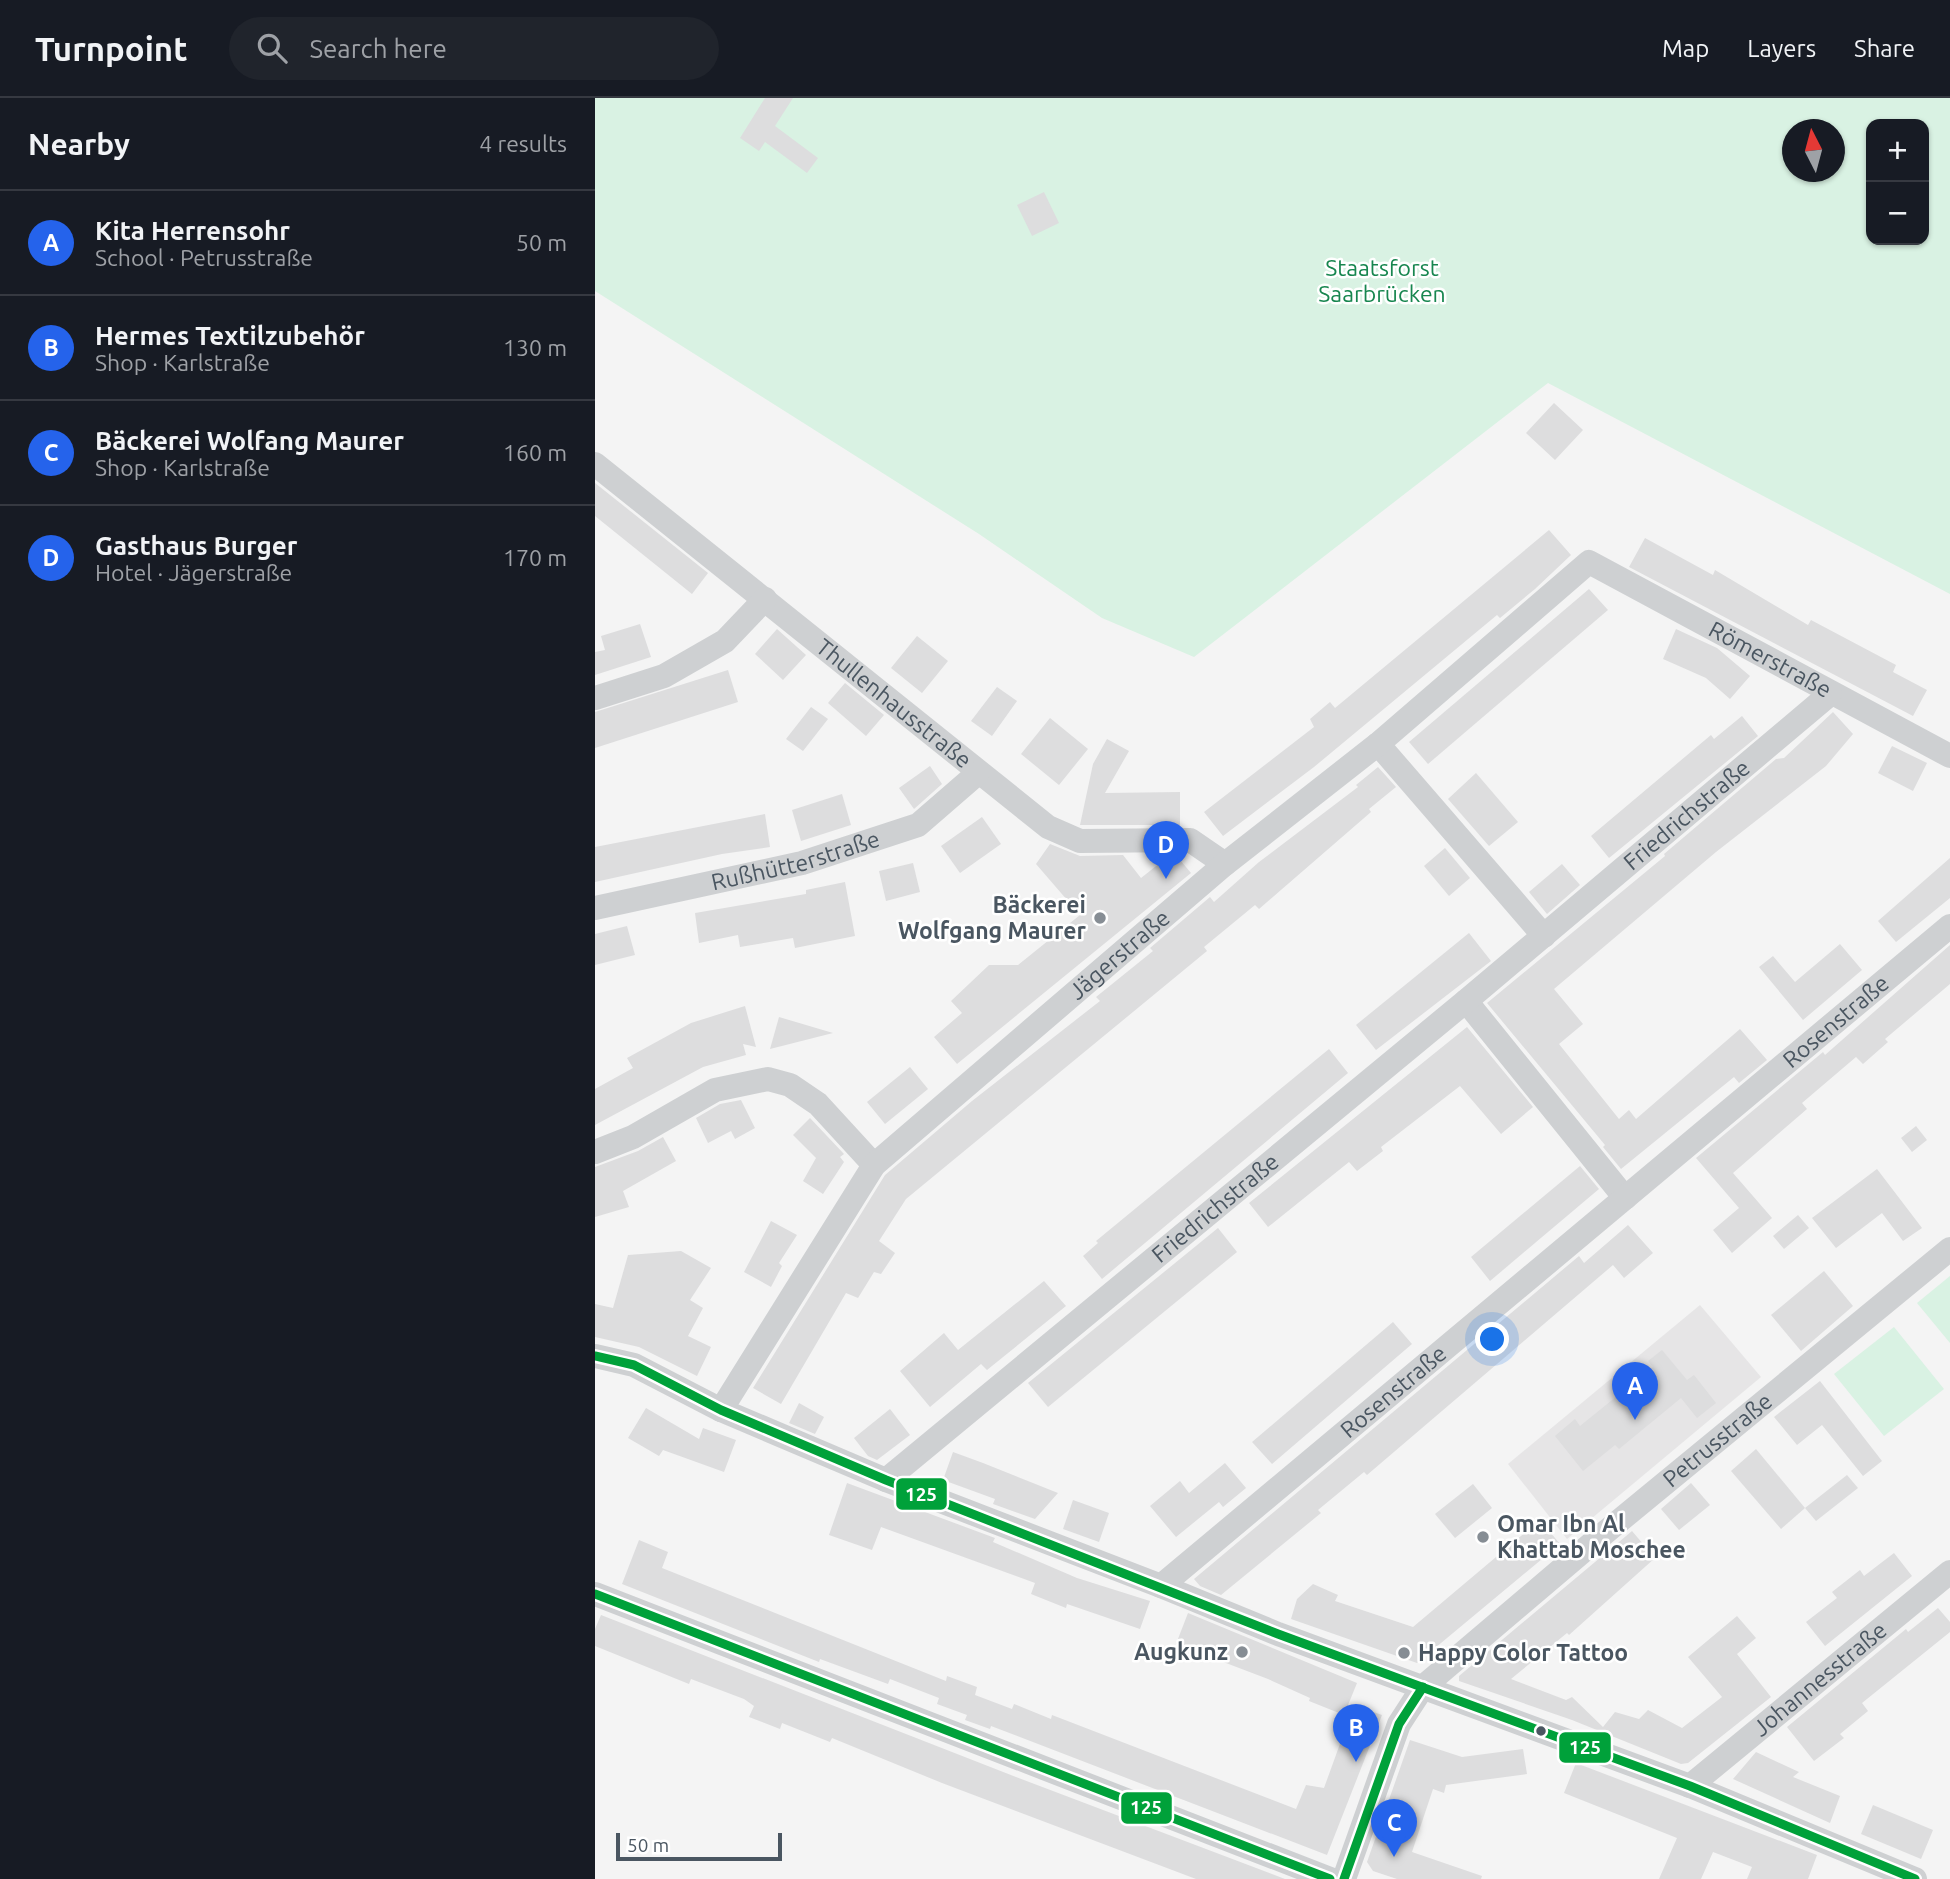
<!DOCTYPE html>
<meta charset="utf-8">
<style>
:root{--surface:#171b24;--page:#20242c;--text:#f1f3f6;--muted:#9ea1a6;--line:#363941;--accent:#2563eb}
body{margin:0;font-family:Ubuntu,sans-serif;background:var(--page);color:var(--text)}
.controls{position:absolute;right:21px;top:21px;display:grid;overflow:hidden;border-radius:14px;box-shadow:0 2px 5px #0004}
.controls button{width:63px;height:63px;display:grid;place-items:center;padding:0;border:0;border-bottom:2px solid var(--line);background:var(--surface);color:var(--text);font:35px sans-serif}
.compass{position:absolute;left:1187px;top:21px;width:63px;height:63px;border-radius:50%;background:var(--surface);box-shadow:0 2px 5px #0004;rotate:354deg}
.scale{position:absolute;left:21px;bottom:18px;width:166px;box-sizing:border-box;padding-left:7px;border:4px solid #4a5661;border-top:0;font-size:19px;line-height:24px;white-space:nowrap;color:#4a5661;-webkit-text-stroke:5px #fff;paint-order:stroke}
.you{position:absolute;left:898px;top:1242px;width:24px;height:24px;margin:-18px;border:5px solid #fff;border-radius:50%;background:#1a73e8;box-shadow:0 0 0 10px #1a73e833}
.badge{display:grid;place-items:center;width:46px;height:46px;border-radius:50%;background:var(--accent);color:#fff;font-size:23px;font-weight:700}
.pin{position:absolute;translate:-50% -58px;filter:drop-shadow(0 2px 4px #0008)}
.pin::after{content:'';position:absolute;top:37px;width:24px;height:21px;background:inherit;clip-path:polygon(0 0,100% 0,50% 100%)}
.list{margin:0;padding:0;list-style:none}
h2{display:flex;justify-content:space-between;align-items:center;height:91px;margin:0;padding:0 28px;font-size:30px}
h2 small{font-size:23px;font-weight:400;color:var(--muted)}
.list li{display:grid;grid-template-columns:46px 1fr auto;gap:21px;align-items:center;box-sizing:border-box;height:105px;padding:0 28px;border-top:2px solid var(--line)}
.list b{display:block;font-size:26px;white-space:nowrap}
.list p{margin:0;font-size:23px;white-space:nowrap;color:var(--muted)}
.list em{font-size:23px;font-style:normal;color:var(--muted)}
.icon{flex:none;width:38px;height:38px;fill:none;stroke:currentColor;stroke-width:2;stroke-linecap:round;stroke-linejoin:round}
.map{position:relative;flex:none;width:1355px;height:1781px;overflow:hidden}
header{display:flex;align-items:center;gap:42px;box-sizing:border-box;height:98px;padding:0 35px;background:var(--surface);border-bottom:2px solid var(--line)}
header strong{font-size:33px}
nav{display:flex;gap:38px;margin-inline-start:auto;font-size:24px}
.search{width:490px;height:63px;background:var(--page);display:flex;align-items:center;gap:18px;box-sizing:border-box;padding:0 24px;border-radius:38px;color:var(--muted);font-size:26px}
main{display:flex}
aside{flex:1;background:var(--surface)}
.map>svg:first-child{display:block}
</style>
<header>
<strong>Turnpoint</strong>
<div class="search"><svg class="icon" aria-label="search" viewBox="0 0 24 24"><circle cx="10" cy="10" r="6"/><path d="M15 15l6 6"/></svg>Search here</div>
<nav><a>Map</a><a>Layers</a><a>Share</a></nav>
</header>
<main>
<aside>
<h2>Nearby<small>4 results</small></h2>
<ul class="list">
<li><span class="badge">A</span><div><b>Kita Herrensohr</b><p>School · Petrusstraße</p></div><em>50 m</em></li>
<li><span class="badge">B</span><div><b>Hermes Textilzubehör</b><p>Shop · Karlstraße</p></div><em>130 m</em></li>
<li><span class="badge">C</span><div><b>Bäckerei Wolfang Maurer</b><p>Shop · Karlstraße</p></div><em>160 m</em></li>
<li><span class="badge">D</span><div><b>Gasthaus Burger</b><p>Hotel · Jägerstraße</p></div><em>170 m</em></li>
</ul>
</aside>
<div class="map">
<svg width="1355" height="1781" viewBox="0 0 1355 1781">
<rect width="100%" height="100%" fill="#f4f4f4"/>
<polygon fill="#e6e5e6" points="1105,1207 1166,1279 972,1441 913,1366"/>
<g fill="#d9f2e3" fill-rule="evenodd">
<path d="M 0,0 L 1355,0 L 1355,496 L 953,285 L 599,559 L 507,520 L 384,436 L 0,193 ZM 1276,26 L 1329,26 L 1329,142 L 1276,142 ZM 1198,32 L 1240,32 L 1240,74 L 1198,74 Z"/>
<polygon points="1355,1178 1355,1245 1322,1205"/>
<polygon points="1299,1229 1349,1291 1289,1338 1239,1276"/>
</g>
<g fill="#ddddde">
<polygon points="170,0 198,0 180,28 223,60 212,75 170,44 164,53 145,40"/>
<polygon points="449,94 464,125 437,138 422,107"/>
<polygon points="959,305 988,332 960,362 931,335"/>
<polygon points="0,385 113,475 97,496 0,418"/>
<polygon points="954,432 976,457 940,491 905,520 902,517 719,669 628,738 609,714 719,629 715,621 735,604 740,610"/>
<polygon points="1050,440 1118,477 1120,472 1213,527 1216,522 1301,567 1298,574 1332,592 1318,618 1034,469"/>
<polygon points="994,491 1013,512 833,666 814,644"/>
<polygon points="45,526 56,559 0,577 0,554 10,552 6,538"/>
<polygon points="182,531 211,557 188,582 160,556"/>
<polygon points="1081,531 1122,550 1155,578 1135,601 1111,580 1068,561"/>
<polygon points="322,538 353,563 327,595 296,570"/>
<polygon points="133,572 143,604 0,650 0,614"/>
<polygon points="250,585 289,617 271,638 233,605"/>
<polygon points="402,589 422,603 397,638 376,623"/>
<polygon points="216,609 233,621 208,653 191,641"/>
<polygon points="1238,614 1258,636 1231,668 1121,754 959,891 988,926 964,946 1024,1021 1034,1012 1041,1021 1145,931 1172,962 1144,985 1139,979 1026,1071 1008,1049 1010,1047 892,905 1070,758 1069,756 1181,661 1189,660"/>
<polygon points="1147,618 1163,638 1014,760 996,738 1116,637 1119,641"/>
<polygon points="455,620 493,651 464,687 426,656"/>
<polygon points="512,641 534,653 510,695 585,694 585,727 485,727 498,666"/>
<polygon points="1297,648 1332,665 1318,693 1283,675"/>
<polygon points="335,668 347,686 319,711 304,690"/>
<polygon points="783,669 801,689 774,711 776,714 664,811 660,807 609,849 612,853 311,1101 284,1143 300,1155 286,1176 279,1174 263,1200 251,1195 186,1306 158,1290 290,1077 377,1003 505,903 501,899 558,853 555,850 615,799 619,804 664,764 763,689 761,687"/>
<polygon points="881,675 923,724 894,748 853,701"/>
<polygon points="247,696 256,727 206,743 197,712"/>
<polygon points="170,716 175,749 127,756 0,784 0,749"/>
<polygon points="387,719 406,746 365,775 346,748"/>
<polygon points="455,746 485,758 528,757 546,780 575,757 581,757 596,775 362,966 339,939 367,915 356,903 394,867 423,867 485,817 441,766"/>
<polygon points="850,750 875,780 854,798 829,768"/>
<polygon points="1355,760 1355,800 1301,844 1283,823"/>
<polygon points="318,765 325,794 291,803 284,773"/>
<polygon points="967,766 985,787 952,816 934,794"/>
<polygon points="250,784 260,838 200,850 198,840 145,849 143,837 104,845 100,815 211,796 211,792"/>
<polygon points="32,828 40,857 0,867 0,836"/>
<polygon points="874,835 896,863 781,952 761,927"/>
<polygon points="1245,846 1267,872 1208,922 1164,869 1178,858 1200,884"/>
<polygon points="1355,847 1355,886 1290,941 1293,944 1268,966 1261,959 1207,1005 1212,1011 1138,1075 1177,1120 1137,1155 1118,1132 1144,1110 1101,1060 1228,954 1230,957"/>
<polygon points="150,908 161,949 148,946 151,957 108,969 0,1027 0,991 38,970 32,960 96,925"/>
<polygon points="184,919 238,935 175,951"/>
<polygon points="872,929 938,1009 906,1036 865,988 786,1049 788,1053 762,1073 754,1064 673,1129 654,1105"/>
<polygon points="734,951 753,975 507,1181 488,1158 503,1145 501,1143"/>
<polygon points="315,969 333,991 290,1026 272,1004"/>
<polygon points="146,1002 160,1030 140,1041 136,1033 113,1045 101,1020 125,1006"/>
<polygon points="215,1020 249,1056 245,1059 249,1064 228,1096 208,1083 221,1060 198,1037"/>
<polygon points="1321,1028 1332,1042 1317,1054 1306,1040"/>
<polygon points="68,1039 81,1063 28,1093 34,1109 0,1119 0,1069 43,1053"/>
<polygon points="985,1068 1004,1091 895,1183 876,1159"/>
<polygon points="1282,1071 1327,1130 1308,1143 1287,1115 1241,1150 1217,1120"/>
<polygon points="1203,1117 1214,1130 1189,1151 1178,1138"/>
<polygon points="176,1123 202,1137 184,1165 187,1168 176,1189 149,1174"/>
<polygon points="1033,1127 1058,1155 1029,1180 1018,1167 772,1377 769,1374 723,1412 726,1415 626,1497 605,1488 599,1481 984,1158 989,1165"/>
<polygon points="623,1130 642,1154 453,1309 433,1285"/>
<polygon points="86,1153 116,1170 95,1202 108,1210 93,1238 116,1249 102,1278 44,1249 0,1239 0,1206 18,1210 33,1157"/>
<polygon points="1229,1173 1258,1208 1206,1253 1176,1217"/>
<polygon points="449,1183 471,1208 392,1272 386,1266 335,1309 305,1273 349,1235 363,1252"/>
<polygon points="798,1224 817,1246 677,1366 657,1344"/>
<polygon points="1067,1252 1092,1282 1099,1277 1121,1305 1102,1320 1086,1300 1024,1351 1020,1347 988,1373 960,1338 980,1321 985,1328 1058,1269 1053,1263"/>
<polygon points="1225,1283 1287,1363 1268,1378 1227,1327 1202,1347 1179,1319"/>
<polygon points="204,1305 229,1319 220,1336 194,1325"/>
<polygon points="51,1310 104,1341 108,1330 141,1342 129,1374 68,1352 64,1358 33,1340"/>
<polygon points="295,1311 315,1337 282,1362 273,1358 259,1340"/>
<polygon points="1161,1351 1210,1410 1186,1431 1136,1373"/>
<polygon points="358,1354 388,1365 463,1395 440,1421 398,1406 400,1401 348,1382"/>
<polygon points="630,1365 651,1390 628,1409 624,1404 581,1439 555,1408 585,1383 594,1395"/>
<polygon points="1252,1377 1263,1390 1221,1423 1210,1410"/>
<polygon points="252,1385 400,1440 398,1444 482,1480 555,1503 545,1531 472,1506 471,1510 436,1496 440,1485 286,1429 277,1452 234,1437"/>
<polygon points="1096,1385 1115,1407 1084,1432 1066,1411"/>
<polygon points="878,1386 897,1410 860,1440 840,1416"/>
<polygon points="478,1402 514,1415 504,1444 468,1431"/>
<polygon points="945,1422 965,1446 822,1565 696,1521 702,1501 718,1486 743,1497 740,1503 818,1529"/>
<polygon points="1037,1433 1060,1460 974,1537 972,1535 916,1581 971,1602 977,1599 1008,1629 1020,1614 1044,1621 1053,1612 1087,1630 1127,1599 1093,1559 1142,1518 1161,1540 1142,1556 1176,1599 1093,1665 1086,1666 977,1622 864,1583 864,1578"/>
<polygon points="44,1442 73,1454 67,1470 351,1583 352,1578 382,1589 380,1597 417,1611 419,1606 456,1621 457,1617 701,1711 711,1687 729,1690 759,1607 787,1617 732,1757 396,1628 395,1631 370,1622 372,1617 342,1606 344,1600 295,1581 293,1586 225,1561 224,1564 27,1486"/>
<polygon points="1299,1455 1317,1478 1230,1548 1211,1524 1242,1500 1237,1494 1265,1472 1269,1478"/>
<polygon points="1343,1510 1355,1524 1355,1534 1267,1605 1273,1613 1245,1636 1249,1640 1219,1663 1192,1629 1311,1531 1313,1534"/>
<polygon points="593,1515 762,1585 749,1617 714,1603 715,1600 673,1581 581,1546"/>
<polygon points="6,1517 421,1679 690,1781 601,1781 347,1685 237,1640 235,1644 187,1625 185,1631 154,1619 159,1608 149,1601 96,1581 94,1586 0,1548 0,1531"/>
<polygon points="815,1642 867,1659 928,1651 932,1676 851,1687 849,1695 838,1691 817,1754 887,1778 886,1781 802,1781 778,1773 772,1764"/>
<polygon points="1161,1654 1204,1674 1198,1679 1245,1698 1235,1725 1138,1681"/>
<polygon points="981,1665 1222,1757 1213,1781 1152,1781 1157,1769 1118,1754 1106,1781 1064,1781 1082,1740 969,1695"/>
<polygon points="1278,1707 1338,1732 1326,1761 1266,1736"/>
</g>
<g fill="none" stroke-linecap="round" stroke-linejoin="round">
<g stroke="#ced0d2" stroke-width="24">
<path id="s1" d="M 0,366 L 453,729 L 485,743 L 595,742 L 630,766"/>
<polyline points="0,600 69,578 130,543 170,501"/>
<polyline points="783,646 949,838"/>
<path id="s2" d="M 0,810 L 207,765 L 323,727 L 383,675"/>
<polyline points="871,903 1030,1100"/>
<polyline points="0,1054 38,1039 120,992 173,981 195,987 223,1006 279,1067"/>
<polyline points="0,1258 39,1267 126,1312 291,1382 566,1488 683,1536 1095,1688 1320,1781"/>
<path id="s3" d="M 126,1312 L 279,1067 L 630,766 L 783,646 L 994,464 L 1355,658"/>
<path id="s4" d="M 291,1382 L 871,903 L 1235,596"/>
<path id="s5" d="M 566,1488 L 1355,828"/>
<polyline points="0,1496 735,1781"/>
<path id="s6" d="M 1095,1688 L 1355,1474"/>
<path id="s7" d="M 749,1781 L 804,1626 L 828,1589 L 1001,1442 L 1355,1151"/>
</g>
<g stroke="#fff" stroke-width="14">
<g id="bus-1">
<polyline points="0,1258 39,1267 126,1312 291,1382 683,1536 1095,1688 1320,1781"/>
<polyline points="0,1496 735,1781"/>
<polyline points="749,1781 804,1626 828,1589"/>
</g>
</g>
<use href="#bus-1" stroke="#00a13a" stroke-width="9"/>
</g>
<g fill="#868d94" stroke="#fff" stroke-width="2.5">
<circle cx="505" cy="820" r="7"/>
<circle cx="888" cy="1439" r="7"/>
<circle cx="647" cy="1554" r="7"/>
<circle cx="809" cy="1555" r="7"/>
</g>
<circle fill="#4a5661" stroke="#fff" stroke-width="2.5" cx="946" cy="1633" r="6"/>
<g text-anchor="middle" stroke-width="5" stroke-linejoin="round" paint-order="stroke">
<g font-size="23" fill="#17864f" stroke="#fff">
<text x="787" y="178">Staatsforst<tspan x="787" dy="26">Saarbrücken</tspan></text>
</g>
<g font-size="23" fill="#4a5661" stroke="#fff">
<text dy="8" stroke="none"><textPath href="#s3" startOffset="1430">Römerstraße</textPath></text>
<text dy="8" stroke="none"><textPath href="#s1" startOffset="383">Thullenhausstraße</textPath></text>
<text dy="8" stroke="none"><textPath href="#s4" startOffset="1041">Friedrichstraße</textPath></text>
<text dy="8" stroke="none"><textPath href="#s2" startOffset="206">Rußhütterstraße</textPath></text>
<text dy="8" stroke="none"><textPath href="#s3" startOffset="612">Jägerstraße</textPath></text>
<text dy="8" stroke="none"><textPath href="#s5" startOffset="880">Rosenstraße</textPath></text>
<text dy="8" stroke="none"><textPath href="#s4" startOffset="427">Friedrichstraße</textPath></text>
<text dy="8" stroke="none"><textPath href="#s5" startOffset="303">Rosenstraße</textPath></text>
<text dy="8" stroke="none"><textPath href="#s7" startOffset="593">Petrusstraße</textPath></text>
<text dy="8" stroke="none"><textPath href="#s6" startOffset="168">Johannesstraße</textPath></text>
</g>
<g font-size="23" font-weight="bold" fill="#4a5661" stroke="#fff" text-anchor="end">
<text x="491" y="815">Bäckerei<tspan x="491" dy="26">Wolfgang Maurer</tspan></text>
<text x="902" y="1434" text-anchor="start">Omar Ibn Al<tspan x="902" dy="26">Khattab Moschee</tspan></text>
<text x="633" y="1562">Augkunz</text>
<text x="823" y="1563" text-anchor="start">Happy Color Tattoo</text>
</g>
</g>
<g stroke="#fff" stroke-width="2.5">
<rect x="300" y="1379" width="53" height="34" rx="7" fill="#00a13a"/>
<rect x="963" y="1633" width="54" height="33" rx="7" fill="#00a13a"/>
<rect x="525" y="1693" width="53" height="34" rx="7" fill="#00a13a"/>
</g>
<g font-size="19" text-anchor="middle" font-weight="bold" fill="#fff">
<text x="326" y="1403">125</text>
<text x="990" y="1656">125</text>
<text x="551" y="1716">125</text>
</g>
</svg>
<div class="controls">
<button>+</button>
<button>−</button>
</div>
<svg class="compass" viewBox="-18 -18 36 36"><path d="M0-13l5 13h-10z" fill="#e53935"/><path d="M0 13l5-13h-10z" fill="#9ea1a6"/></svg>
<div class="scale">50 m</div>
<div class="you"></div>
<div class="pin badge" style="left:1040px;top:1322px">A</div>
<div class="pin badge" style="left:761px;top:1664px">B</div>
<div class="pin badge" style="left:799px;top:1759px">C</div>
<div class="pin badge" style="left:571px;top:781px">D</div>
</div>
</main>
